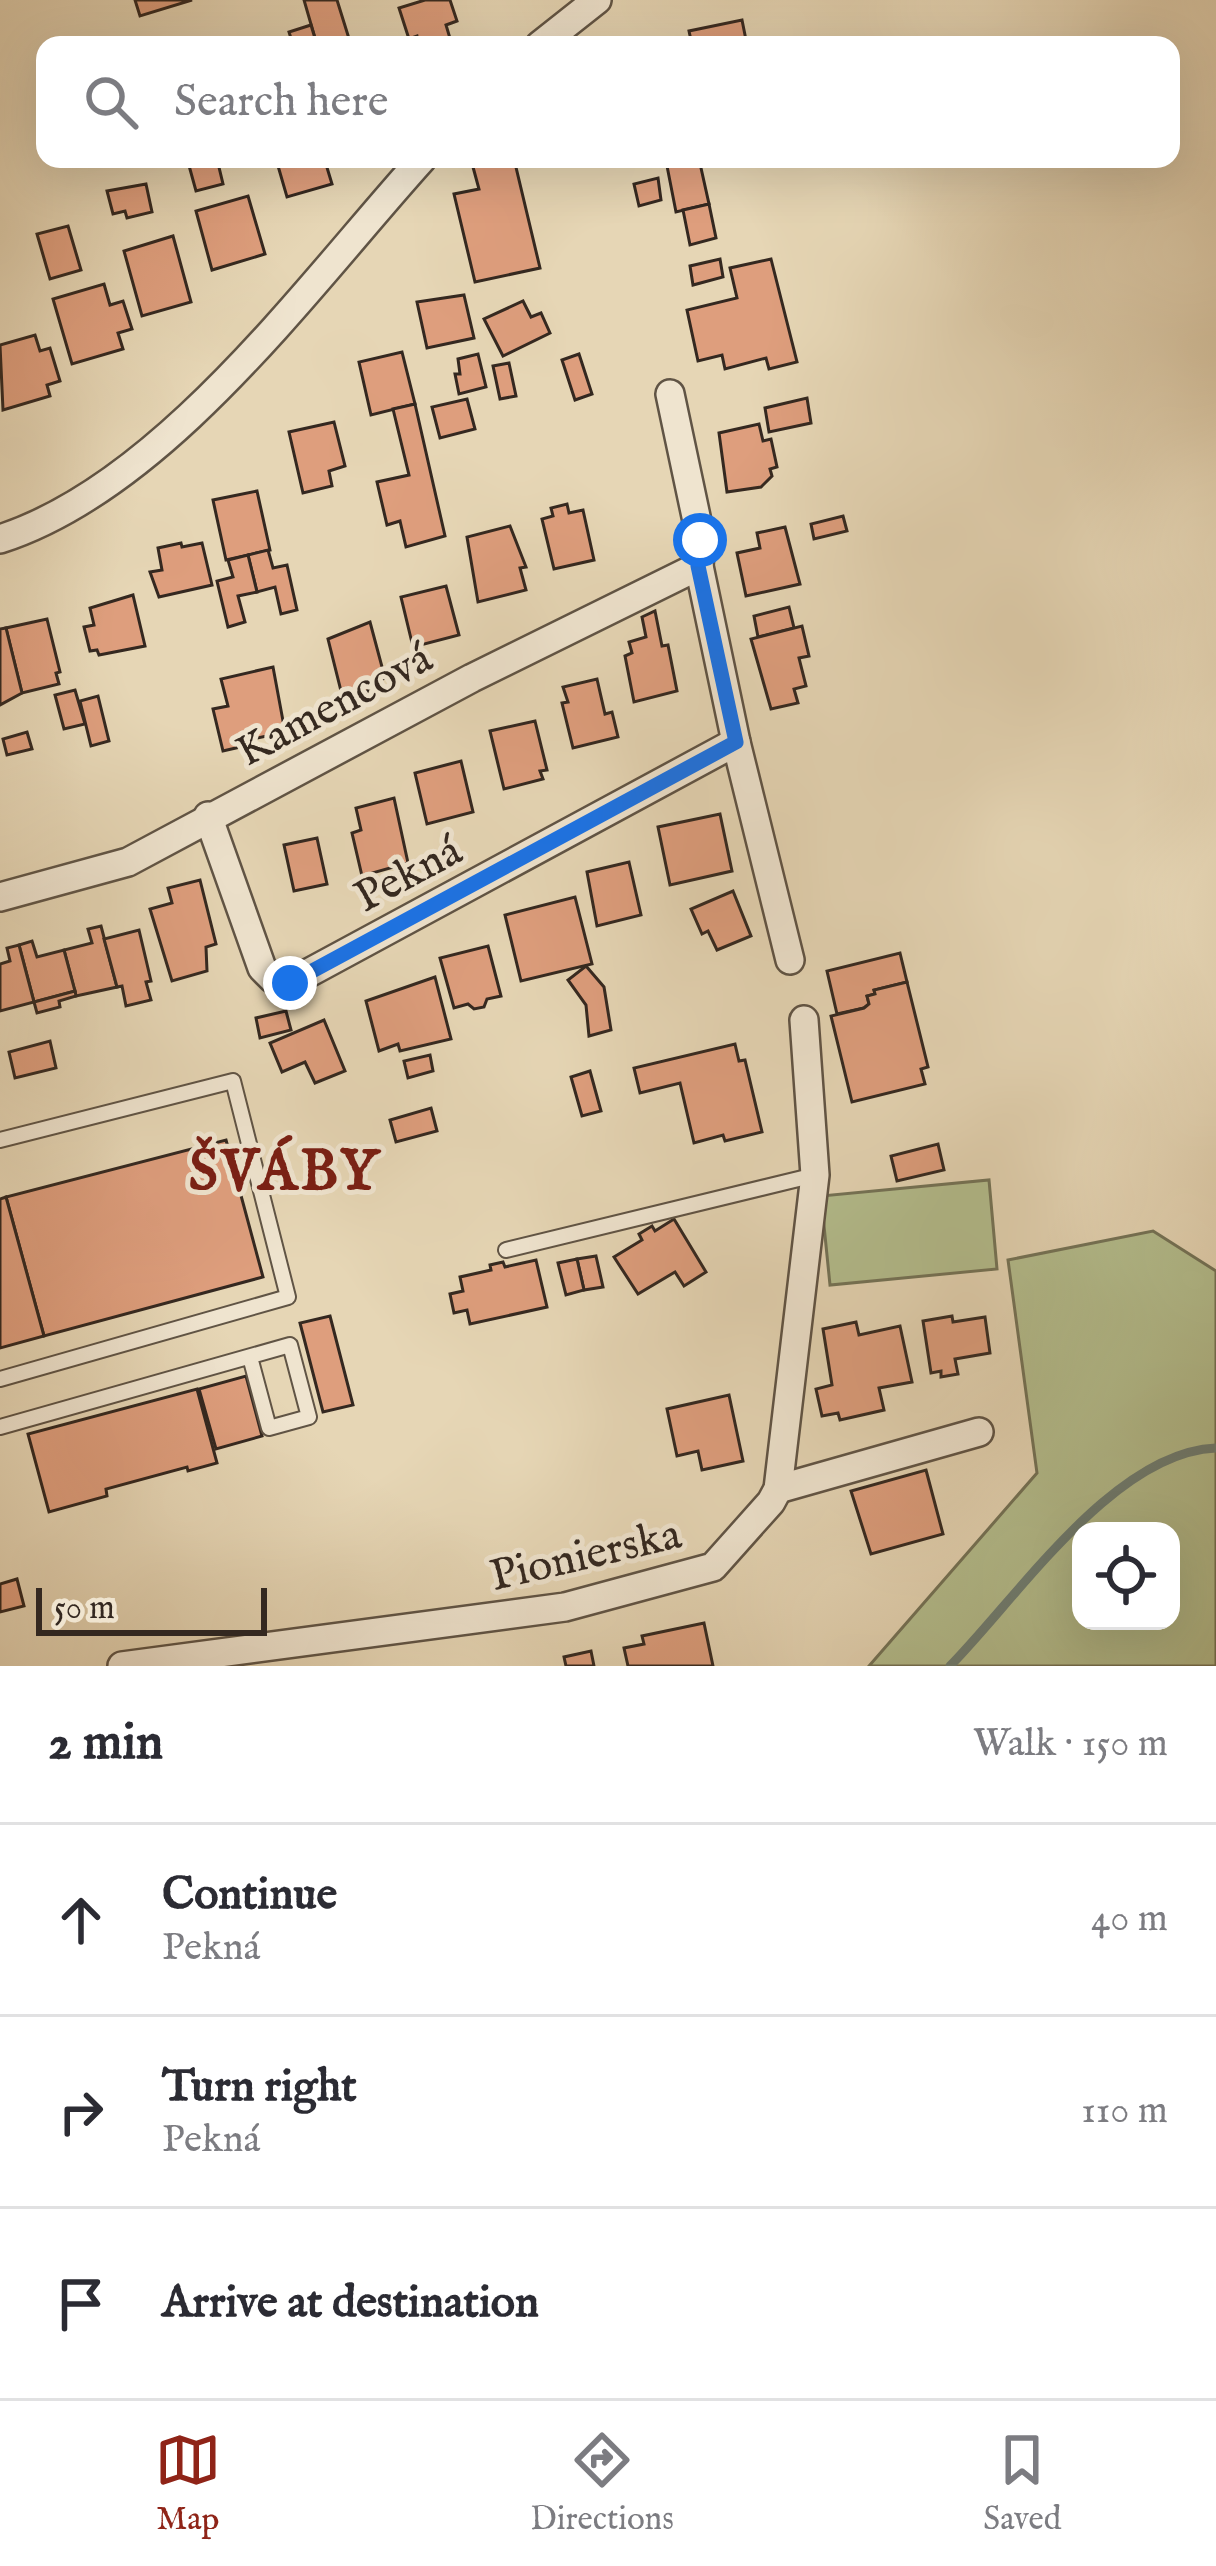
<!DOCTYPE html>
<meta charset="utf-8">
<style>
:root{--surface:#fff;--page:#f7f7f7;--text:#2b2b33;--muted:#7c7c81;--line:#e1e1e2;--accent:#8f2418}
body{margin:0;font-family:"IM FELL English",serif;background:var(--page);color:var(--text)}
.controls{position:absolute;right:36px;bottom:36px;display:grid;overflow:hidden;border-radius:24px;box-shadow:0 12px 48px #0002}
.controls button{width:108px;height:108px;display:grid;place-items:center;padding:0;border:0;border-bottom:3px solid var(--line);background:var(--surface);color:var(--text);font:60px sans-serif}
.scale{position:absolute;left:36px;bottom:30px;width:231px;box-sizing:border-box;padding-left:12px;border:6px solid #342820;border-top:0;font-size:33px;line-height:42px;white-space:nowrap;color:#342820;-webkit-text-stroke:9px #efe4cf;paint-order:stroke}
.stop{position:absolute;width:36px;height:36px;margin:-27px;border:9px solid #1a73e8;border-radius:50%;background:#fff}
.stop.end{background:#1a73e8;border-color:#fff;box-shadow:0 3px 12px #0008}
.list{margin:0;padding:0;list-style:none}
h2{display:flex;justify-content:space-between;align-items:center;height:156px;margin:0;padding:0 48px;font-size:51px}
h2 small{font-size:39px;font-weight:400;color:var(--muted)}
.list li{display:grid;grid-template-columns:78px 1fr auto;gap:36px;align-items:center;box-sizing:border-box;height:192px;padding:0 48px;border-top:3px solid var(--line)}
.list b{display:block;font-size:45px;white-space:nowrap}
.list p{margin:0;font-size:39px;white-space:nowrap;color:var(--muted)}
.list em{font-size:39px;font-style:normal;color:var(--muted)}
.icon{flex:none;width:66px;height:66px;fill:none;stroke:currentColor;stroke-width:2;stroke-linecap:round;stroke-linejoin:round}
.map{position:relative;flex:none;width:1216px;height:1666px;overflow:hidden}
.search{position:absolute;background:var(--surface);box-shadow:0 12px 48px #0002;left:36px;right:36px;top:36px;height:132px;display:flex;align-items:center;gap:30px;box-sizing:border-box;padding:0 42px;border-radius:24px;color:var(--muted);font-size:45px}
.sheet{height:732px;background:var(--surface)}
nav{display:flex;justify-content:space-around;align-items:center;box-sizing:border-box;height:168px;border-top:3px solid var(--line);background:var(--surface);font-size:33px;color:var(--muted)}
nav a{display:grid;justify-items:center;gap:6px}
nav .on{color:var(--accent)}
.map>svg:first-child{display:block}
</style>
<div class="map">
<svg width="1216" height="1666" viewBox="0 0 1216 1666">
<rect width="100%" height="100%" fill="#e6d6b5"/>
<filter id="stains"><feTurbulence type="fractalNoise" baseFrequency=".00167" numOctaves="4"/><feColorMatrix values="0 0 0 0 .2 0 0 0 0 .09 0 0 0 0 .02 0 0 0 .5 -.17"/></filter>
<radialGradient id="worn" r=".72"><stop offset=".6" stop-color="#630" stop-opacity="0"/><stop offset="1" stop-color="#630" stop-opacity=".3"/></radialGradient>
<g fill="#b4be8e" stroke="#747357" stroke-width="3" fill-rule="evenodd">
<polygon points="989,1180 997,1269 830,1285 821,1196"/>
<path d="M 1153,1231 L 1216,1271 L 1216,1666 L 869,1666 L 1037,1473 L 1008,1260 ZM 1081,1531 L 1171,1531 L 1171,1621 L 1081,1621 Z"/>
</g>
<g fill="none" stroke-linecap="round" stroke-linejoin="round">
<path stroke="#6f7f75" stroke-width="9" d="M 950,1666 C 1018,1597 1114,1452 1216,1448"/>
</g>
<g fill="#de9e7d" stroke="#342820" stroke-width="3">
<polygon points="135,0 192,0 140,16"/>
<polygon points="304,0 337,0 351,45 317,45"/>
<polygon points="425,0 450,0 457,21 446,25 452,45 419,45 417,36 409,39 399,8"/>
<polygon points="742,20 747,45 692,45 689,31"/>
<polygon points="311,25 317,45 293,45 289,32"/>
<polygon points="198,159 217,159 223,184 196,191 188,162"/>
<polygon points="276,159 330,159 325,161 332,184 287,197"/>
<polygon points="505,159 514,159 540,268 475,282 454,194 479,189 473,167"/>
<polygon points="699,159 709,204 676,212 667,166"/>
<polygon points="658,178 661,200 639,206 634,184"/>
<polygon points="146,184 152,212 127,218 125,211 113,214 107,191"/>
<polygon points="248,196 265,254 212,270 196,211"/>
<polygon points="709,204 716,238 690,245 683,210"/>
<polygon points="68,226 81,270 50,279 37,234"/>
<polygon points="173,236 191,302 142,316 124,251"/>
<polygon points="720,259 723,277 693,285 690,266"/>
<polygon points="771,259 797,362 769,369 766,358 725,369 722,355 698,361 687,310 737,298 730,268"/>
<polygon points="104,284 110,305 123,301 132,329 118,333 123,349 72,364 53,299"/>
<polygon points="464,295 474,338 427,348 417,302"/>
<polygon points="523,301 531,317 541,313 550,333 503,356 484,319"/>
<polygon points="35,335 40,351 50,348 60,381 47,385 50,396 3,410 0,345"/>
<polygon points="402,352 415,404 371,415 359,362"/>
<polygon points="478,354 486,387 459,394 455,374 460,374 458,359"/>
<polygon points="579,354 592,394 575,400 562,360"/>
<polygon points="509,363 516,396 500,399 493,366"/>
<polygon points="807,398 811,423 769,432 765,408"/>
<polygon points="467,399 475,429 440,438 432,407"/>
<polygon points="415,404 445,536 406,547 400,521 387,525 377,482 409,475 393,409"/>
<polygon points="334,422 345,466 329,471 332,486 303,493 289,432"/>
<polygon points="759,424 763,441 771,439 777,467 770,469 772,476 761,487 727,492 719,433"/>
<polygon points="257,491 270,550 226,560 213,500"/>
<polygon points="567,504 569,513 583,510 594,560 554,569 542,519 553,516 551,508"/>
<polygon points="843,516 847,531 814,539 811,524"/>
<polygon points="510,526 526,567 520,568 526,590 478,602 467,537"/>
<polygon points="785,527 800,584 746,596 737,553 760,548 757,533"/>
<polygon points="181,543 182,547 202,543 212,585 159,597 150,572 162,570 158,548"/>
<polygon points="268,550 273,568 287,565 297,610 281,614 275,587 257,592 248,555"/>
<polygon points="248,555 257,592 238,596 245,622 228,627 217,581 233,577 228,560"/>
<polygon points="446,586 459,635 413,647 401,597"/>
<polygon points="133,595 145,646 99,655 97,650 90,651 84,627 94,625 90,608"/>
<polygon points="789,607 794,628 758,637 754,616"/>
<polygon points="655,611 662,646 668,645 677,691 634,702 625,656 632,653 629,642 646,637 642,617"/>
<polygon points="47,619 60,672 56,673 59,684 22,693 6,628"/>
<polygon points="370,622 385,678 370,684 366,695 342,695 328,639"/>
<polygon points="802,626 809,656 799,658 806,686 794,689 798,703 771,709 751,639"/>
<polygon points="6,628 22,693 0,705 0,629"/>
<polygon points="273,667 286,737 272,740 271,735 239,742 240,747 223,751 213,709 228,706 221,679"/>
<polygon points="597,679 605,714 612,712 618,737 573,748 562,703 568,702 563,687"/>
<polygon points="75,690 85,724 64,729 55,695"/>
<polygon points="98,696 109,741 91,746 80,701"/>
<polygon points="535,721 547,770 540,771 543,779 504,789 490,731"/>
<polygon points="27,732 32,749 7,755 3,739"/>
<polygon points="461,761 473,812 427,824 415,773"/>
<polygon points="394,798 408,863 362,876 352,833 361,830 356,808"/>
<polygon points="720,814 732,871 670,885 658,827"/>
<polygon points="317,838 327,884 294,891 284,845"/>
<polygon points="629,862 641,915 597,926 587,872"/>
<polygon points="200,880 216,944 206,947 207,971 172,981 150,909 172,903 168,888"/>
<polygon points="733,891 751,936 717,950 708,931 702,934 691,909"/>
<polygon points="575,897 592,964 521,981 505,915"/>
<polygon points="101,926 117,987 76,996 64,950 92,943 88,929"/>
<polygon points="139,930 151,981 146,982 151,1000 126,1006 122,986 117,987 104,939"/>
<polygon points="32,941 37,957 64,950 75,991 34,1002 19,945"/>
<polygon points="19,945 34,1002 0,1011 0,964 10,961 7,948"/>
<polygon points="488,946 501,996 487,999 484,1007 474,1009 468,1004 454,1008 440,958"/>
<polygon points="900,953 907,982 874,990 875,994 867,996 869,1004 864,1008 837,1014 827,971"/>
<polygon points="586,966 604,987 611,1030 589,1036 586,1005 568,980"/>
<polygon points="435,977 451,1039 400,1051 398,1044 379,1051 366,1001"/>
<polygon points="907,982 928,1067 921,1069 925,1084 852,1102 831,1016 864,1008 869,1004 867,996 875,994 874,990"/>
<polygon points="75,991 76,996 59,1001 60,1007 37,1013 34,1002"/>
<polygon points="286,1011 291,1030 260,1038 256,1018"/>
<polygon points="324,1020 345,1071 315,1083 305,1062 282,1072 270,1043"/>
<polygon points="50,1041 56,1068 15,1078 9,1052"/>
<polygon points="735,1044 739,1061 745,1060 762,1132 725,1141 723,1135 694,1143 680,1083 640,1093 634,1068"/>
<polygon points="430,1055 433,1071 408,1078 404,1061"/>
<polygon points="590,1071 601,1111 582,1116 571,1077"/>
<polygon points="431,1108 437,1131 396,1142 390,1120"/>
<polygon points="226,1140 263,1277 44,1336 6,1197"/>
<polygon points="938,1144 944,1170 897,1181 891,1156"/>
<polygon points="6,1197 44,1336 0,1348 0,1199"/>
<polygon points="674,1219 706,1272 684,1286 675,1272 638,1294 614,1257 642,1240 639,1234 652,1226 655,1231"/>
<polygon points="596,1256 603,1287 584,1290 577,1259"/>
<polygon points="577,1259 584,1290 566,1295 558,1263"/>
<polygon points="536,1260 547,1307 470,1324 467,1310 454,1313 450,1294 463,1291 460,1277 491,1270 490,1265 503,1262 505,1267"/>
<polygon points="330,1316 353,1405 323,1412 300,1323"/>
<polygon points="952,1316 953,1322 985,1317 990,1353 955,1359 958,1374 941,1377 941,1371 931,1373 923,1321"/>
<polygon points="856,1322 859,1335 900,1326 912,1382 879,1388 884,1410 840,1420 838,1413 822,1416 816,1389 832,1385 823,1329"/>
<polygon points="246,1376 262,1436 216,1449 199,1389"/>
<polygon points="197,1389 217,1463 188,1471 187,1467 106,1489 107,1496 49,1512 28,1434"/>
<polygon points="729,1395 743,1461 702,1470 698,1451 677,1456 667,1409"/>
<polygon points="926,1470 943,1534 871,1554 851,1491"/>
<polygon points="17,1579 24,1606 0,1612 0,1584"/>
<polygon points="704,1623 713,1666 628,1666 624,1648 644,1644 642,1636"/>
<polygon points="591,1651 594,1666 566,1666 564,1657"/>
</g>
<g fill="none" stroke-linecap="round" stroke-linejoin="round">
<g stroke="#605445" stroke-width="18">
<g id="service">
<polyline points="0,1140 233,1081 288,1297 0,1379"/>
<polyline points="506,1250 815,1175"/>
<polyline points="0,1427 290,1345 309,1417 269,1428 250,1357"/>
</g>
</g>
<g stroke="#605445" stroke-width="32">
<g id="minor">
<polyline points="540,45 597,0"/>
<polyline points="670,394 701,540 699,566 736,742 790,960"/>
<path d="M 0,539 C 165,486 309,284 422,159"/>
<polyline points="208,816 262,968 273,979 290,983 736,742"/>
<polyline points="0,897 128,862 472,678 699,566"/>
<polyline points="778,1489 979,1432"/>
<polyline points="122,1666 565,1607 713,1567 771,1502 778,1489 815,1175 804,1020"/>
</g>
</g>
<use href="#service" stroke="#efe4cf" stroke-width="14"/>
<use href="#minor" stroke="#efe4cf" stroke-width="27"/>
</g>
<g fill="none" stroke-linecap="round" stroke-linejoin="round">
<polyline stroke="#1a73e8" stroke-width="15" points="290,983 736,742 698,566 700,540"/>
</g>
<g text-anchor="middle" stroke-width="10" stroke-linejoin="round" paint-order="stroke">
<g font-size="45" fill="#342820" stroke="#efe4cf">
<text transform="translate(333 703) rotate(-28)" y="16">Kamencová</text>
<text transform="translate(407 872) rotate(-28)" y="16">Pekná</text>
<text transform="translate(585 1553) rotate(-13)" y="16">Pionierska</text>
</g>
<g font-size="57" font-weight="bold" letter-spacing="3" fill="#7a1f14" stroke="#efe4cf">
<text x="285" y="1189">ŠVÁBY</text>
</g>
</g>
<rect width="100%" height="100%" filter="url(#stains)"/>
<rect width="100%" height="100%" fill="url(#worn)"/>
</svg>
<div class="controls">
<button><svg class="icon" aria-label="locate" viewBox="0 0 24 24"><circle cx="12" cy="12" r="6"/><path d="M12 2v4M12 18v4M2 12h4M18 12h4"/></svg></button>
</div>
<div class="scale">50 m</div>
<div class="stop" style="left:700px;top:540px"></div>
<div class="stop end" style="left:290px;top:983px"></div>
<div class="search"><svg class="icon" aria-label="search" viewBox="0 0 24 24"><circle cx="10" cy="10" r="6"/><path d="M15 15l6 6"/></svg>Search here</div>
</div>
<section class="sheet">
<h2>2 min<small>Walk · 150 m</small></h2>
<ul class="list">
<li><svg class="icon" aria-label="ahead" viewBox="0 0 24 24"><path d="M12 20V5M6 11l6-6 6 6"/></svg><div><b>Continue</b><p>Pekná</p></div><em>40 m</em></li>
<li><svg class="icon" aria-label="right" viewBox="0 0 24 24"><path d="M7 20v-9h11M14 6l5 5-5 5"/></svg><div><b>Turn right</b><p>Pekná</p></div><em>110 m</em></li>
<li><svg class="icon" aria-label="arrive" viewBox="0 0 24 24"><path d="M6 21V4h12l-3 4 3 4H6"/></svg><div><b>Arrive at destination</b></div></li>
</ul>
</section>
<nav>
<a class="on"><svg class="icon" aria-label="map" viewBox="0 0 24 24"><path d="M3 6l6-2 6 2 6-2v14l-6 2-6-2-6 2zM9 4v14M15 6v14"/></svg>Map</a>
<a><svg class="icon" aria-label="directions" viewBox="0 0 24 24"><path d="M12 3l9 9-9 9-9-9zM9 14v-3h6M13 9l2 2-2 2"/></svg>Directions</a>
<a><svg class="icon" aria-label="saved" viewBox="0 0 24 24"><path d="M7 4h10v16l-5-4-5 4z"/></svg>Saved</a>
</nav>
